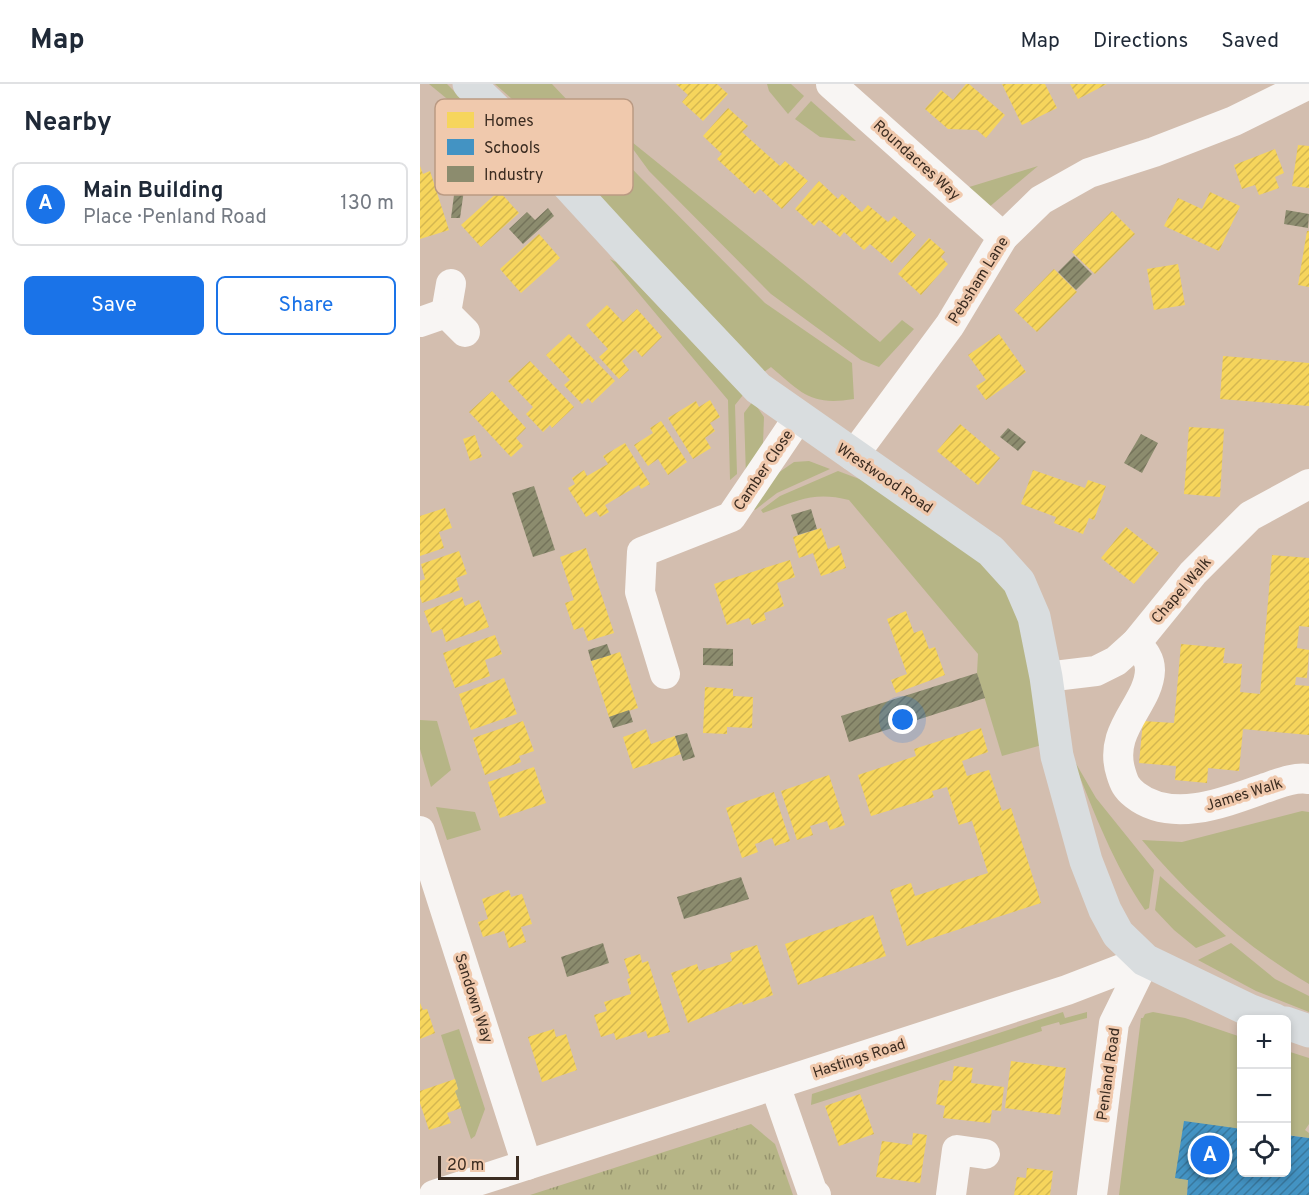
<!DOCTYPE html>
<meta charset="utf-8">
<style>
:root{--surface:#fff;--page:#f2f2f3;--text:#1f2937;--muted:#747a83;--line:#e0e1e3;--accent:#1a73e8}
body{margin:0;font-family:Overpass,sans-serif;background:var(--page);color:var(--text)}
.controls{position:absolute;right:18px;bottom:18px;display:grid;overflow:hidden;border-radius:9px;box-shadow:0 3px 9px #0003}
.controls button{width:54px;height:54px;display:grid;place-items:center;padding:0;border:0;border-bottom:2px solid var(--line);background:var(--surface);color:var(--text);font:30px sans-serif}
.scale{position:absolute;left:18px;bottom:15px;width:81px;box-sizing:border-box;padding-left:6px;border:3px solid #3b2c21;border-top:0;font-size:16px;line-height:21px;white-space:nowrap;color:#3b2c21;-webkit-text-stroke:4px #f0c9ad;paint-order:stroke}
.you{position:absolute;left:483px;top:636px;width:21px;height:21px;margin:-15px;border:4px solid #fff;border-radius:50%;background:#1a73e8;box-shadow:0 0 0 9px #1a73e833}
.badge{display:grid;place-items:center;width:39px;height:39px;border-radius:50%;background:var(--accent);color:#fff;font-size:20px;font-weight:700}
.pin{position:absolute;translate:-50% -50%;border:3px solid #fff;box-shadow:0 2px 6px #0006}
.list{margin:0;padding:0;list-style:none}
h2{display:flex;justify-content:space-between;align-items:center;height:78px;margin:0;padding:0 24px;font-size:26px}
h2 small{font-size:20px;font-weight:400;color:var(--muted)}
.list li{display:grid;grid-template-columns:39px 1fr auto;gap:18px;align-items:center;box-sizing:border-box;height:84px;margin:0 12px 12px;padding:0 12px;border:2px solid var(--line);border-radius:9px}
.list b{display:block;font-size:22px;white-space:nowrap}
.list p{margin:0;font-size:20px;white-space:nowrap;color:var(--muted)}
.list em{font-size:20px;font-style:normal;color:var(--muted)}
.actions{display:flex;gap:12px;padding:18px 24px}
.actions a{flex:1;padding:14px 0;border:2px solid var(--accent);border-radius:9px;text-align:center;font-size:21px;color:var(--accent)}
.actions .main{background:var(--accent);color:#fff}
.icon{flex:none;width:33px;height:33px;fill:none;stroke:currentColor;stroke-width:2;stroke-linecap:round;stroke-linejoin:round}
.map{position:relative;flex:none;width:889px;height:1111px;overflow:hidden}
header{display:flex;align-items:center;gap:36px;box-sizing:border-box;height:84px;padding:0 30px;background:var(--surface);border-bottom:2px solid var(--line)}
header strong{font-size:28px}
nav{display:flex;gap:33px;margin-inline-start:auto;font-size:21px}
main{display:flex}
aside{flex:1;background:var(--surface)}
.map>svg:first-child{display:block}
</style>
<header>
<strong>Map</strong>
<nav><a>Map</a><a>Directions</a><a>Saved</a></nav>
</header>
<main>
<aside>
<h2>Nearby<small></small></h2>
<ul class="list">
<li><span class="badge">A</span><div><b>Main Building</b><p>Place · Penland Road</p></div><em>130 m</em></li>
</ul>
<div class="actions"><a class="main">Save</a><a>Share</a></div>
</aside>
<div class="map">
<svg width="889" height="1111" viewBox="0 0 889 1111">
<defs>
<pattern id="park-tufts" width="24" height="20" patternUnits="userSpaceOnUse" patternTransform="scale(1.5)"><rect width="24" height="20" fill="#b6b586"/><path d="M3 7l-1-3M5 7V3M7 7l1-3M15 17l-1-3M17 17v-4M19 17l1-3" fill="none" stroke="#95936d"/></pattern>
<pattern id="homes-hatch" width="6" height="6" patternUnits="userSpaceOnUse" patternTransform="scale(1.5)"><rect width="6" height="6" fill="#f6d55c"/><path d="M-1 1l2-2M0 6l6-6M5 7l2-2" fill="none" stroke="#d4b750"/></pattern>
<pattern id="schools-hatch" width="6" height="6" patternUnits="userSpaceOnUse" patternTransform="scale(1.5)"><rect width="6" height="6" fill="#4393c3"/><path d="M-1 1l2-2M0 6l6-6M5 7l2-2" fill="none" stroke="#39789e"/></pattern>
<pattern id="industry-hatch" width="6" height="6" patternUnits="userSpaceOnUse" patternTransform="scale(1.5)"><rect width="6" height="6" fill="#8c8c6e"/><path d="M-1 1l2-2M0 6l6-6M5 7l2-2" fill="none" stroke="#74735a"/></pattern>
</defs>
<rect width="100%" height="100%" fill="#d3beaf"/>
<g fill="#b6b586">
<polygon points="9,0 27,0 75,48 71,51"/>
<path d="M 75,0 L 132,0 L 219,92 L 345,219 L 432,279 L 434,315 C 390,322 382,309 351,283 L 344,288 L 196,132 L 92,15 Z"/>
<polygon points="347,0 371,0 384,12 368,30 349,7"/>
<polygon points="391,17 436,57 400,53 375,35"/>
<polygon points="202,50 460,258 482,236 494,245 459,283 441,276 351,210 229,87"/>
<polygon points="618,82 568,124 546,104"/>
<polygon points="190,175 196,178 323,311 315,321 317,390 310,396 308,316"/>
<polygon points="333,317 344,333 343,360 326,393 324,329"/>
<polygon points="389,377 410,385 357,409 335,426 332,423 358,389 374,378"/>
<path d="M 418,387 L 442,396 L 562,475 L 589,510 L 603,542 L 622,661 L 582,672 L 557,589 L 558,570 L 429,416 C 393,407 377,417 343,429 L 341,426 L 360,412 Z"/>
<polygon points="0,636 17,637 31,686 11,703 0,665"/>
<path d="M 651,671 L 676,714 L 734,786 L 729,824 L 725,826 C 692,778 673,725 651,671 Z"/>
<polygon points="16,723 55,728 61,746 27,756"/>
<path d="M 882,727 L 889,728 L 889,900 C 825,862 769,813 722,756 L 762,758 Z"/>
<polygon points="740,792 806,852 776,864 754,846 735,826"/>
<polygon points="811,859 855,895 889,912 889,928 836,907 778,876"/>
<polygon points="643,928 645,934 667,928 667,934 640,941 639,938 621,943 622,947 391,1021 392,1010"/>
<polygon points="733,928 765,934 821,953 821,1045 768,1096 767,1111 699,1111 721,934 723,934 725,930"/>
<polygon points="39,945 65,1025 55,1052 51,1055 35,1007 38,1005 21,951"/>
<polygon points="867,967 889,974 889,1040 885,1046 889,1049 889,1054 867,1051"/>
</g>
<polygon fill="url(#park-tufts)" points="331,1040 355,1060 373,1111 110,1111"/>
<g fill="url(#homes-hatch)">
<polygon points="256,0 297,0 308,10 283,37 262,18 268,11"/>
<polygon points="546,0 549,0 585,31 566,54 557,46 528,45 505,25 521,6 533,16"/>
<polygon points="582,0 625,0 637,24 602,41"/>
<polygon points="650,0 687,0 658,15"/>
<polygon points="308,24 328,42 322,48 360,82 365,77 388,97 362,125 340,105 335,110 297,75 302,70 283,52"/>
<polygon points="878,61 889,62 889,104 872,102"/>
<polygon points="855,65 864,89 855,93 859,104 839,111 835,101 822,105 814,81"/>
<polygon points="0,82 3,90 10,87 29,146 0,155"/>
<polygon points="399,97 418,115 422,110 442,128 448,121 468,138 474,132 496,151 472,179 450,160 444,166 424,148 420,153 399,136 394,142 375,125"/>
<polygon points="79,107 99,129 61,163 41,141"/>
<polygon points="790,108 820,122 799,167 744,142 758,114 782,125"/>
<polygon points="692,127 715,150 675,190 652,168"/>
<polygon points="887,147 889,147 889,203 878,201"/>
<polygon points="119,150 140,174 101,209 80,185"/>
<polygon points="509,154 525,168 521,173 528,180 501,211 478,190"/>
<polygon points="758,180 765,221 734,226 727,185"/>
<polygon points="634,185 657,208 617,248 594,226"/>
<polygon points="187,221 203,238 217,225 242,253 222,273 215,265 202,277 209,286 199,295 179,273 188,265 166,241"/>
<polygon points="149,250 195,297 172,319 168,314 162,320 144,301 150,296 126,271"/>
<polygon points="579,250 606,288 566,316 556,302 566,296 548,271"/>
<polygon points="803,272 889,279 889,322 800,315"/>
<polygon points="110,277 154,323 132,344 130,341 123,348 106,330 113,323 88,297"/>
<polygon points="72,307 106,344 96,354 103,362 91,373 49,328"/>
<polygon points="290,316 300,333 290,339 295,347 285,354 291,364 273,375 248,334 276,317 279,323"/>
<polygon points="241,337 267,378 248,391 238,375 228,382 214,361 233,349 230,344"/>
<polygon points="540,340 580,374 558,401 517,367"/>
<polygon points="769,343 804,345 800,413 764,410"/>
<polygon points="55,351 62,373 50,377 43,355"/>
<polygon points="205,359 230,400 221,405 219,401 185,421 189,428 180,433 176,427 166,433 148,404 155,400 152,394 164,386 167,392 188,380 183,372"/>
<polygon points="613,386 665,404 668,396 686,402 674,436 669,434 663,450 634,439 636,433 601,420"/>
<polygon points="25,424 32,444 19,448 24,464 0,472 0,432"/>
<polygon points="706,443 739,469 714,500 681,474"/>
<polygon points="401,444 408,465 419,461 426,484 401,492 393,469 379,474 373,453"/>
<polygon points="166,464 194,549 168,557 163,543 154,546 145,519 154,516 140,473"/>
<polygon points="39,467 47,490 36,494 40,506 2,519 0,512 0,497 5,495 1,480"/>
<polygon points="852,471 889,474 889,543 879,542 877,564 889,566 887,594 876,593 875,601 889,602 889,651 823,645 819,687 788,684 787,699 755,696 756,682 719,679 723,637 754,639 761,560 805,564 803,579 822,580 820,608 840,610"/>
<polygon points="370,476 375,493 357,499 364,522 344,529 346,536 332,541 329,534 307,541 294,500"/>
<polygon points="42,513 45,522 59,516 69,543 26,558 22,545 12,549 4,527"/>
<polygon points="486,527 494,549 502,546 509,565 515,563 525,591 476,609 471,596 487,590 467,535"/>
<polygon points="75,551 82,570 65,576 70,592 35,604 23,569"/>
<polygon points="200,568 218,624 189,633 171,577"/>
<polygon points="84,594 97,630 51,646 39,610"/>
<polygon points="285,603 313,605 313,612 333,613 332,644 307,643 307,650 283,649"/>
<polygon points="103,637 114,667 99,672 101,678 65,691 53,654"/>
<polygon points="561,644 568,668 542,677 547,692 569,686 582,727 591,724 621,819 487,862 470,806 491,799 495,812 568,789 552,737 539,741 527,703 512,707 514,713 451,732 438,691 496,672 494,665"/>
<polygon points="226,645 231,660 255,652 261,670 213,685 203,653"/>
<polygon points="114,683 126,719 80,734 68,698"/>
<polygon points="409,691 425,741 410,746 407,737 390,742 393,751 377,756 361,707"/>
<polygon points="354,708 370,757 355,762 352,754 344,757 335,760 338,768 322,774 306,724"/>
<polygon points="89,806 91,813 102,810 112,840 101,843 106,858 89,864 84,847 63,853 58,838 68,835 62,815"/>
<polygon points="453,831 466,872 378,901 365,860"/>
<polygon points="337,861 353,911 323,921 322,918 268,939 251,889 277,880 279,887 312,877 310,869"/>
<polygon points="220,870 222,879 228,877 250,948 228,954 226,947 196,956 194,949 181,953 174,931 187,927 184,918 211,910 207,895 210,894 204,875"/>
<polygon points="0,919 3,926 7,925 15,949 0,955"/>
<polygon points="134,945 136,953 146,950 157,986 122,998 108,953"/>
<polygon points="591,977 646,984 640,1031 585,1024"/>
<polygon points="534,982 553,984 551,999 584,1003 581,1027 572,1026 570,1039 523,1034 525,1022 516,1020 520,996 532,997"/>
<polygon points="35,995 38,1005 35,1007 41,1024 27,1029 31,1039 9,1046 0,1019 0,1007"/>
<polygon points="440,1010 454,1050 419,1062 405,1022"/>
<polygon points="493,1049 507,1051 500,1099 456,1093 462,1057 492,1061"/>
<polygon points="607,1084 633,1087 630,1111 594,1111 597,1093 606,1094"/>
</g>
<polygon fill="url(#schools-hatch)" points="764,1037 822,1045 822,1088 866,1088 866,1051 889,1054 889,1111 767,1111 768,1096 755,1094"/>
<g fill="url(#industry-hatch)">
<polygon points="37,88 51,90 48,107 44,106 40,134 31,134"/>
<polygon points="128,124 134,132 103,160 89,145 107,128 115,136"/>
<polygon points="866,126 889,130 888,144 864,140"/>
<polygon points="654,172 672,190 656,206 638,188"/>
<polygon points="588,344 606,358 598,367 580,353"/>
<polygon points="721,350 738,359 722,389 704,379"/>
<polygon points="114,402 135,466 113,473 92,409"/>
<polygon points="391,425 397,445 378,451 371,431"/>
<polygon points="187,560 191,571 171,577 168,566"/>
<polygon points="283,564 313,565 313,582 283,581"/>
<polygon points="557,589 565,614 429,658 421,632"/>
<polygon points="209,626 213,638 193,644 189,633"/>
<polygon points="267,649 275,673 263,677 255,652"/>
<polygon points="321,793 329,815 264,835 257,813"/>
<polygon points="183,859 189,879 147,893 141,873"/>
</g>
<g fill="none" stroke-linecap="round" stroke-linejoin="round">
<g stroke="#f8f5f3" stroke-width="30">
<polyline points="411,0 583,153"/>
<polyline points="31,200 26,229 45,248"/>
<polyline points="0,238 26,229"/>
<polyline points="433,372 530,241 583,153 621,116 669,89 734,68 814,37 889,0"/>
<path d="M 716,559 C 723,567 730,574 730,586 C 729,621 687,645 701,689 C 704,699 706,704 715,711 C 752,740 806,718 845,704 C 860,699 873,693 889,695"/>
<polyline points="245,590 220,508 222,468 311,433 378,334"/>
<polyline points="626,593 676,587 696,577 716,559 773,489 830,432 889,400"/>
<polyline points="0,747 107,1081"/>
<polyline points="355,1001 392,1107 396,1111"/>
<polyline points="14,1111 647,906 725,876"/>
<polyline points="531,1111 537,1066 565,1070"/>
<polyline points="672,1111 694,939 725,876"/>
</g>
<g stroke="#d9dddf" stroke-width="33">
<polyline points="49,0 105,54 204,162 338,304 571,467 599,498 614,533 626,593 637,672 666,777 685,826 698,850 725,876 831,927 855,936"/>
<polyline points="866,939 889,947"/>
</g>
</g>
<g text-anchor="middle" stroke-width="6" stroke-linejoin="round" paint-order="stroke">
<g font-size="15" fill="#3b2c21" stroke="#f0c9ad">
<text transform="translate(497 76) rotate(42)" y="5">Roundacres Way</text>
<text transform="translate(558 196) rotate(-58)" y="5">Pebsham Lane</text>
<text transform="translate(343 386) rotate(-56)" y="5">Camber Close</text>
<text transform="translate(465 394) rotate(34)" y="5">Wrestwood Road</text>
<text transform="translate(761 506) rotate(-49)" y="5">Chapel Walk</text>
<text transform="translate(824 710) rotate(-17)" y="5">James Walk</text>
<text transform="translate(54 914) rotate(72)" y="5">Sandown Way</text>
<text transform="translate(439 974) rotate(-18)" y="5">Hastings Road</text>
<text transform="translate(688 990) rotate(-82)" y="5">Penland Road</text>
</g>
</g>
<rect x="15" y="15" width="198" height="96" rx="9" fill="#f0c9ad" stroke="#ba9a83" stroke-width="1.5"/>
<rect x="27" y="28" width="27" height="16" fill="#f6d55c"/>
<rect x="27" y="55" width="27" height="16" fill="#4393c3"/>
<rect x="27" y="82" width="27" height="16" fill="#8c8c6e"/>
<g font-size="16" fill="#3b2c21">
<text x="64" y="42">Homes</text>
<text x="64" y="69">Schools</text>
<text x="64" y="96">Industry</text>
</g>
</svg>
<div class="controls">
<button>+</button>
<button>−</button>
<button><svg class="icon" aria-label="locate" viewBox="0 0 24 24"><circle cx="12" cy="12" r="6"/><path d="M12 2v4M12 18v4M2 12h4M18 12h4"/></svg></button>
</div>
<div class="scale">20 m</div>
<div class="you"></div>
<div class="pin badge" style="left:790px;top:1071px">A</div>
</div>
</main>
